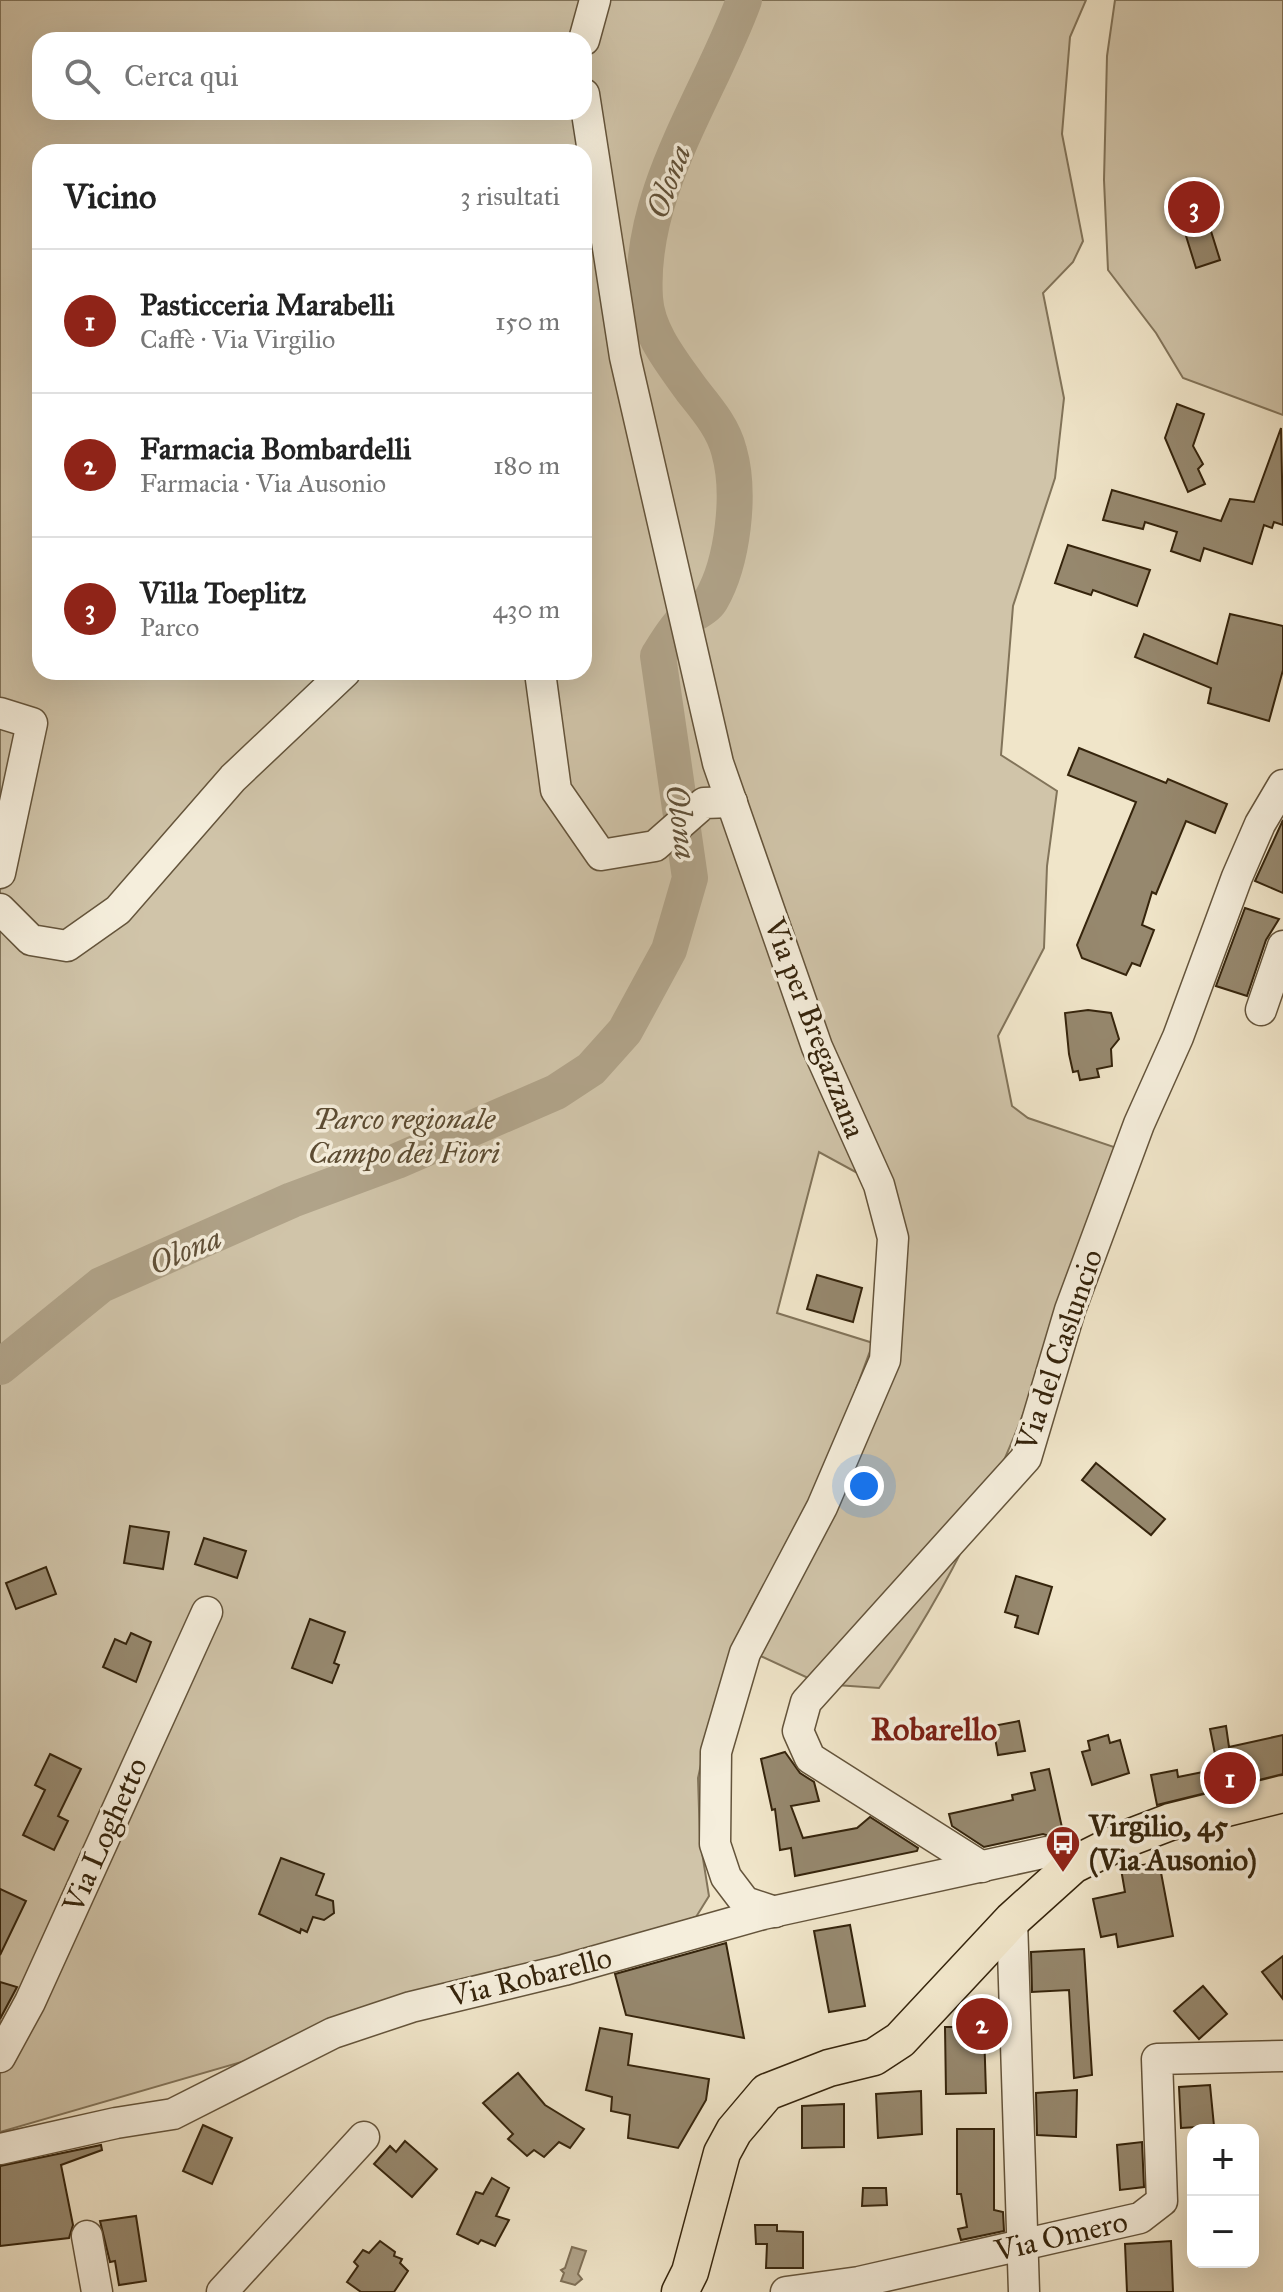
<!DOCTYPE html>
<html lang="it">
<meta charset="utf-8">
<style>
:root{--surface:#fff;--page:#f2f2f2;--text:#222;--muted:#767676;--line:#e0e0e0;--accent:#8f2418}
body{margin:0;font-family:"IM FELL Great Primer",serif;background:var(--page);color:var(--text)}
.controls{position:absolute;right:24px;bottom:24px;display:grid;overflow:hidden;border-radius:16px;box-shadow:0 8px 32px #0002}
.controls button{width:72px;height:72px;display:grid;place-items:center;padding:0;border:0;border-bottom:2px solid var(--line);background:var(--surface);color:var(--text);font:40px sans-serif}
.you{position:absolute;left:864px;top:1486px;width:28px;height:28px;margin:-20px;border:6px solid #fff;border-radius:50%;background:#1a73e8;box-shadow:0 0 0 12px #1a73e833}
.badge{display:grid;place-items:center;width:52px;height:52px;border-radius:50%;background:var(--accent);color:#fff;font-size:26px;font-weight:700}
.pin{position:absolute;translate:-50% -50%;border:4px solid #fff;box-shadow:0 2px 8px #0006}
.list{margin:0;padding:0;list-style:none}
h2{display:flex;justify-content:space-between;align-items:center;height:104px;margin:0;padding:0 32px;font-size:34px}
h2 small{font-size:26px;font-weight:400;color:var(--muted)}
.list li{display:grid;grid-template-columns:52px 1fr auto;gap:24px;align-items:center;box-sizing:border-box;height:144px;padding:0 32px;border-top:2px solid var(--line)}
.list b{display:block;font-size:30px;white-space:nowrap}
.list p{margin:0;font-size:26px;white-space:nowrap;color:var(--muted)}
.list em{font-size:26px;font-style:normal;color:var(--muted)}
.icon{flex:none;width:44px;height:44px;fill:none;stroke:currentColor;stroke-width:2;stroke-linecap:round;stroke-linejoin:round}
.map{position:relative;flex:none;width:1283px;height:2292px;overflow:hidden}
.search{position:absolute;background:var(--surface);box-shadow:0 8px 32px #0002;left:32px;top:32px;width:560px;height:88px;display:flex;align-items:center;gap:20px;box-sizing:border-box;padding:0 28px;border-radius:24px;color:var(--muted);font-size:30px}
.panel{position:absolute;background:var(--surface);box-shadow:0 8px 32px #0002;left:32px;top:144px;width:560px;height:536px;border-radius:24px}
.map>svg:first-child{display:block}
</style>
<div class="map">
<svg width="1283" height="2292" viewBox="0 0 1283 2292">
<rect width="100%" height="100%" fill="#f0e5c9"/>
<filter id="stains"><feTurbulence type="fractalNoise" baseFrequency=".0025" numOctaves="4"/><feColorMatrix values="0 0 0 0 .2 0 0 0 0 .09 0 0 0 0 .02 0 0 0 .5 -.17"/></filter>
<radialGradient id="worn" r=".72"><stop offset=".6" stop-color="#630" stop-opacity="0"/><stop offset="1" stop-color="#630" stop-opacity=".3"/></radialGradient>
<g fill="#d0c4a9" stroke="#82745a" stroke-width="2" fill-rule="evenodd">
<path d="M 0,0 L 1086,0 L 1070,37 L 1062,134 L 1083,241 L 1073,262 L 1043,293 L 1064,398 L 1055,478 L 1013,606 L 1001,755 L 1057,791 L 1047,866 L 1044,948 L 998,1036 L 1012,1106 L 1028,1118 L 1120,1149 C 1053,1333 995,1527 879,1688 L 821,1684 L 752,1652 L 896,1360 L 886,1262 L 863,1176 L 819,1152 L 777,1313 L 873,1343 L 818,1492 L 750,1610 L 714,1705 L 698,1778 L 700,1840 L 709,1896 L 696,1917 L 283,2050 L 0,2132 ZM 40,40 L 584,40 L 584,112 L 40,112 ZM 40,152 L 584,152 L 584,672 L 40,672 Z"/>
<polygon points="1115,0 1283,0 1283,415 1183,378 1156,333 1108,270 1104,180 1107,56"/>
</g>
<polygon fill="#b0a389" stroke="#7f7057" stroke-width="2" points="572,2247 586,2251 578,2274 582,2279 575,2285 561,2281 564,2273 561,2270 565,2268"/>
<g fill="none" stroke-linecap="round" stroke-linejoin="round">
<path stroke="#b0a389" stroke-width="36" d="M 0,1367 L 101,1285 L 292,1200 L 397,1161 L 556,1092 L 591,1069 L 625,1031 L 669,950 L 690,878 L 658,656 C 665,645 673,631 682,622 C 691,614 705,610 711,600 C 733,562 741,493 729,451 C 723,427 706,408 691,389 C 672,362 647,332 645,298 C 638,192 709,96 744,0"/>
</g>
<g fill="#96886e" stroke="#35240c" stroke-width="2">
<polygon points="1210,228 1220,260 1196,268 1186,236"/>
<polygon points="1177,404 1204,414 1193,446 1203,464 1198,469 1205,484 1188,492 1165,438"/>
<polygon points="1281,428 1283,525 1274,522 1272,528 1264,525 1252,564 1204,548 1200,561 1171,551 1177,532 1145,522 1143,529 1103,520 1112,490 1221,521 1230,499 1254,502"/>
<polygon points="1068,545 1150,570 1137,606 1093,590 1091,595 1055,583"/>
<polygon points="1230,614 1283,626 1283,670 1269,721 1208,703 1211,688 1135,657 1144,634 1217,664"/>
<polygon points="1079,748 1166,783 1168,779 1227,804 1215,833 1186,821 1156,894 1152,892 1142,925 1154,930 1140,966 1132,963 1126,975 1082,958 1077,945 1136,802 1068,775"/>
<polygon points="1283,820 1283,893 1255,881"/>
<polygon points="1245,908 1279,919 1266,940 1247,996 1216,986"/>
<polygon points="1088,1010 1111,1013 1119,1039 1111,1049 1112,1066 1097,1069 1099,1077 1080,1080 1078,1071 1073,1072 1069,1054 1065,1013"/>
<polygon points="817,1275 862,1288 853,1322 807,1309"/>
<polygon points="1096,1463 1165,1519 1151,1535 1082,1480"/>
<polygon points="130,1526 169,1532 163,1569 124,1563"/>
<polygon points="204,1538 246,1551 237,1578 195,1564"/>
<polygon points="46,1567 56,1594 16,1609 6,1583"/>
<polygon points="1016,1576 1052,1587 1038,1634 1015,1627 1018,1616 1005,1612"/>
<polygon points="310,1619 345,1632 334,1663 339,1665 332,1683 292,1668"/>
<polygon points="131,1633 151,1642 136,1682 103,1667 115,1639 126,1644"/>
<polygon points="1019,1721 1025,1751 998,1755 993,1726"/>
<polygon points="1226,1726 1229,1747 1283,1735 1283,1774 1157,1805 1151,1775 1177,1770 1178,1777 1218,1769 1210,1729"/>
<polygon points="1108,1735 1110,1743 1120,1740 1129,1773 1092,1785 1082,1752 1090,1750 1088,1741"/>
<polygon points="785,1752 800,1773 814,1782 819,1801 791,1806 803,1838 857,1828 870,1817 918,1848 917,1851 795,1876 791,1848 780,1850 775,1809 772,1810 761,1759"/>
<polygon points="50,1754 81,1769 58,1816 68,1821 54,1850 23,1835 45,1790 35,1785"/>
<polygon points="1049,1769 1065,1841 1043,1834 984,1847 952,1826 949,1814 1013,1800 1012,1795 1035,1790 1031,1773"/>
<polygon points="281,1858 324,1874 316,1895 333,1901 334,1913 324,1920 313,1917 307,1932 301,1929 300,1933 259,1914"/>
<polygon points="1159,1862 1173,1936 1118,1947 1116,1934 1101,1937 1093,1899 1125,1892 1121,1869"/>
<polygon points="0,1889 26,1901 0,1955"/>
<polygon points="850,1925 865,2006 829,2012 814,1931"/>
<polygon points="726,1943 744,2038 626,2015 615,1974"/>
<polygon points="1084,1949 1092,2075 1074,2078 1069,1990 1032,1992 1031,1952"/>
<polygon points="1283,1956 1283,1999 1262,1972"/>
<polygon points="0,1982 17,1987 0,2019"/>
<polygon points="1203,1986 1227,2014 1199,2039 1174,2011"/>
<polygon points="994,2004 995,2030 984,2030 986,2093 946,2094 945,2027 955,2027 976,2005"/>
<polygon points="600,2028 632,2034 628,2065 709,2079 706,2100 678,2148 628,2138 630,2115 611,2111 612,2097 586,2090"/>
<polygon points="518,2073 545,2105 584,2129 570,2148 559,2142 544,2157 534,2150 527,2156 508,2139 513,2134 483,2103"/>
<polygon points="1210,2085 1214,2126 1181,2128 1179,2087"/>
<polygon points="1077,2090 1076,2137 1037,2135 1036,2093"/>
<polygon points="921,2091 922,2134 878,2138 876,2094"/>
<polygon points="844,2104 844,2147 802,2148 802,2106"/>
<polygon points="203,2125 232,2138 212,2184 183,2171"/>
<polygon points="957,2129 994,2129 994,2210 1003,2212 1004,2231 961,2240 958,2229 967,2227 961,2194 957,2194"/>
<polygon points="405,2141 437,2169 412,2197 374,2164 390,2146 396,2152"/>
<polygon points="1142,2142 1144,2187 1120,2190 1117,2145"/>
<polygon points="101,2145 102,2150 61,2165 73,2225 69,2238 0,2246 0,2166"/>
<polygon points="492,2178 509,2188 496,2216 509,2220 495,2246 481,2240 478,2244 457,2234 476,2192 483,2194"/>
<polygon points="863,2188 886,2188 887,2205 862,2206"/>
<polygon points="136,2216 146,2281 119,2285 115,2261 110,2262 100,2221"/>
<polygon points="755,2225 777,2225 777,2231 803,2232 803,2268 766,2268 767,2244 756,2244"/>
<polygon points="380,2241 395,2252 394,2256 402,2259 400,2263 408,2271 394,2292 361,2292 347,2282 358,2266 354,2262 363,2250 369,2253"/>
<polygon points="1171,2241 1173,2292 1127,2292 1125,2244"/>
</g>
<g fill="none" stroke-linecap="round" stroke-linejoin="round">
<g stroke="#64543b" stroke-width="33">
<g id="minor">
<polyline points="584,40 595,0"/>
<polyline points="584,94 625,357 718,763 817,1047 879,1185 893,1238 885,1360 822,1507 745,1653 716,1752 715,1844 726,1877 745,1902 775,1912"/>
<polyline points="540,672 556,790 601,855 655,846 704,803 732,802"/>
<polyline points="0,713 32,723 0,873"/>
<polyline points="0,909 31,940 67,946 118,910 233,778 345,672"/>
<polyline points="1261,1010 1283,946"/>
<polyline points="982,1867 810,1758 798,1731 806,1702 1026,1458 1070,1310 1139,1124 1178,1037 1237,877 1260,824 1283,785"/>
<polyline points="1012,1920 1024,2292"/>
<polyline points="0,2057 30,2002 207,1612"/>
<polyline points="0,2149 116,2123 173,2114 333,2033 411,2007 564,1970 763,1914 1047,1852 1073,1865"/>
<polyline points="87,2236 97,2292"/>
<polyline points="222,2292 364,2137"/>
<polyline points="786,2292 859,2282 1140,2218 1162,2201 1157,2059 1283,2056"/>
</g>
</g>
<g stroke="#35240c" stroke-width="39">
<polyline id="major" points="680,2292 690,2272 722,2153 734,2131 767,2092 829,2068 874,2057 900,2040 1012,1920 1073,1865 1123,1840 1170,1822 1283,1794"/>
</g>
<use href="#minor" stroke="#f5eedc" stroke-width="30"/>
<use href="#major" stroke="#f0e5c9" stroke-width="36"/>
</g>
<defs>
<g id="bus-pin" transform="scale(1.8)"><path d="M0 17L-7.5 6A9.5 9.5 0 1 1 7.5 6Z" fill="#8f2418" stroke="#f5eedc"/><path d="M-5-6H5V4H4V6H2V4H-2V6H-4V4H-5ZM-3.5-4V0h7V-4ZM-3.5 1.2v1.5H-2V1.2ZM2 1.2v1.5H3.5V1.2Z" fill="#fff"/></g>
</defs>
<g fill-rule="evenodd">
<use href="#bus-pin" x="1063" y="1843"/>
</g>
<g text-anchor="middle" stroke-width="7" stroke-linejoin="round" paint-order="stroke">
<g font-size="30" fill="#35240c" stroke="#f5eedc">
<text transform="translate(815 1028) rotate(69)" y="10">Via per Bregazzana</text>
<text transform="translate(1059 1350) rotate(-71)" y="10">Via del Casluncio</text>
<text transform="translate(105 1835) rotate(-66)" y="10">Via Loghetto</text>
<text transform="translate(530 1977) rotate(-14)" y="10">Via Robarello</text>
<text transform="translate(1061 2236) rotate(-13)" y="10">Via Omero</text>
</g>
<g font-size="30" font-style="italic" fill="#5c4c33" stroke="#f5eedc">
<text x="404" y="1129">Parco regionale<tspan x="404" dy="34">Campo dei Fiori</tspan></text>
</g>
<g font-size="30" font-weight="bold" fill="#35240c" stroke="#f5eedc" text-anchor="start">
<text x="1089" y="1836">Virgilio, 45<tspan x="1089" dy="34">(Via Ausonio)</tspan></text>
</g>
<g font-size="32" font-style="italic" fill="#605038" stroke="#f5eedc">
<text transform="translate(668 181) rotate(-70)" y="11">Olona</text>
<text transform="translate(682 822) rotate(82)" y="11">Olona</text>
<text transform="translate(185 1250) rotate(-23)" y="11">Olona</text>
</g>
<g font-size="32" font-weight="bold" fill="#7a1f14" stroke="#f5eedc">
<text x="934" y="1740">Robarello</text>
</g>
</g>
<rect width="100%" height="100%" filter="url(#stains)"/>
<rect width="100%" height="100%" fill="url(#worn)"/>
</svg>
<div class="controls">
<button>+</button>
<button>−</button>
</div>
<div class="you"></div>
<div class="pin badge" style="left:1230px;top:1778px">1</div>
<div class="pin badge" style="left:982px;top:2024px">2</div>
<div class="pin badge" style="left:1194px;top:207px">3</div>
<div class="search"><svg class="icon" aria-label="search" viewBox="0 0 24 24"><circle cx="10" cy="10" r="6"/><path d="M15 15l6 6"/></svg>Cerca qui</div>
<section class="panel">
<h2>Vicino<small>3 risultati</small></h2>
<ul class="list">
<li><span class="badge">1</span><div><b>Pasticceria Marabelli</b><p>Caffè · Via Virgilio</p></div><em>150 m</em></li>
<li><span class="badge">2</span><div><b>Farmacia Bombardelli</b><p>Farmacia · Via Ausonio</p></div><em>180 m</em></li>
<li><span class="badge">3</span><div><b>Villa Toeplitz</b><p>Parco</p></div><em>430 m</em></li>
</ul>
</section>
</div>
